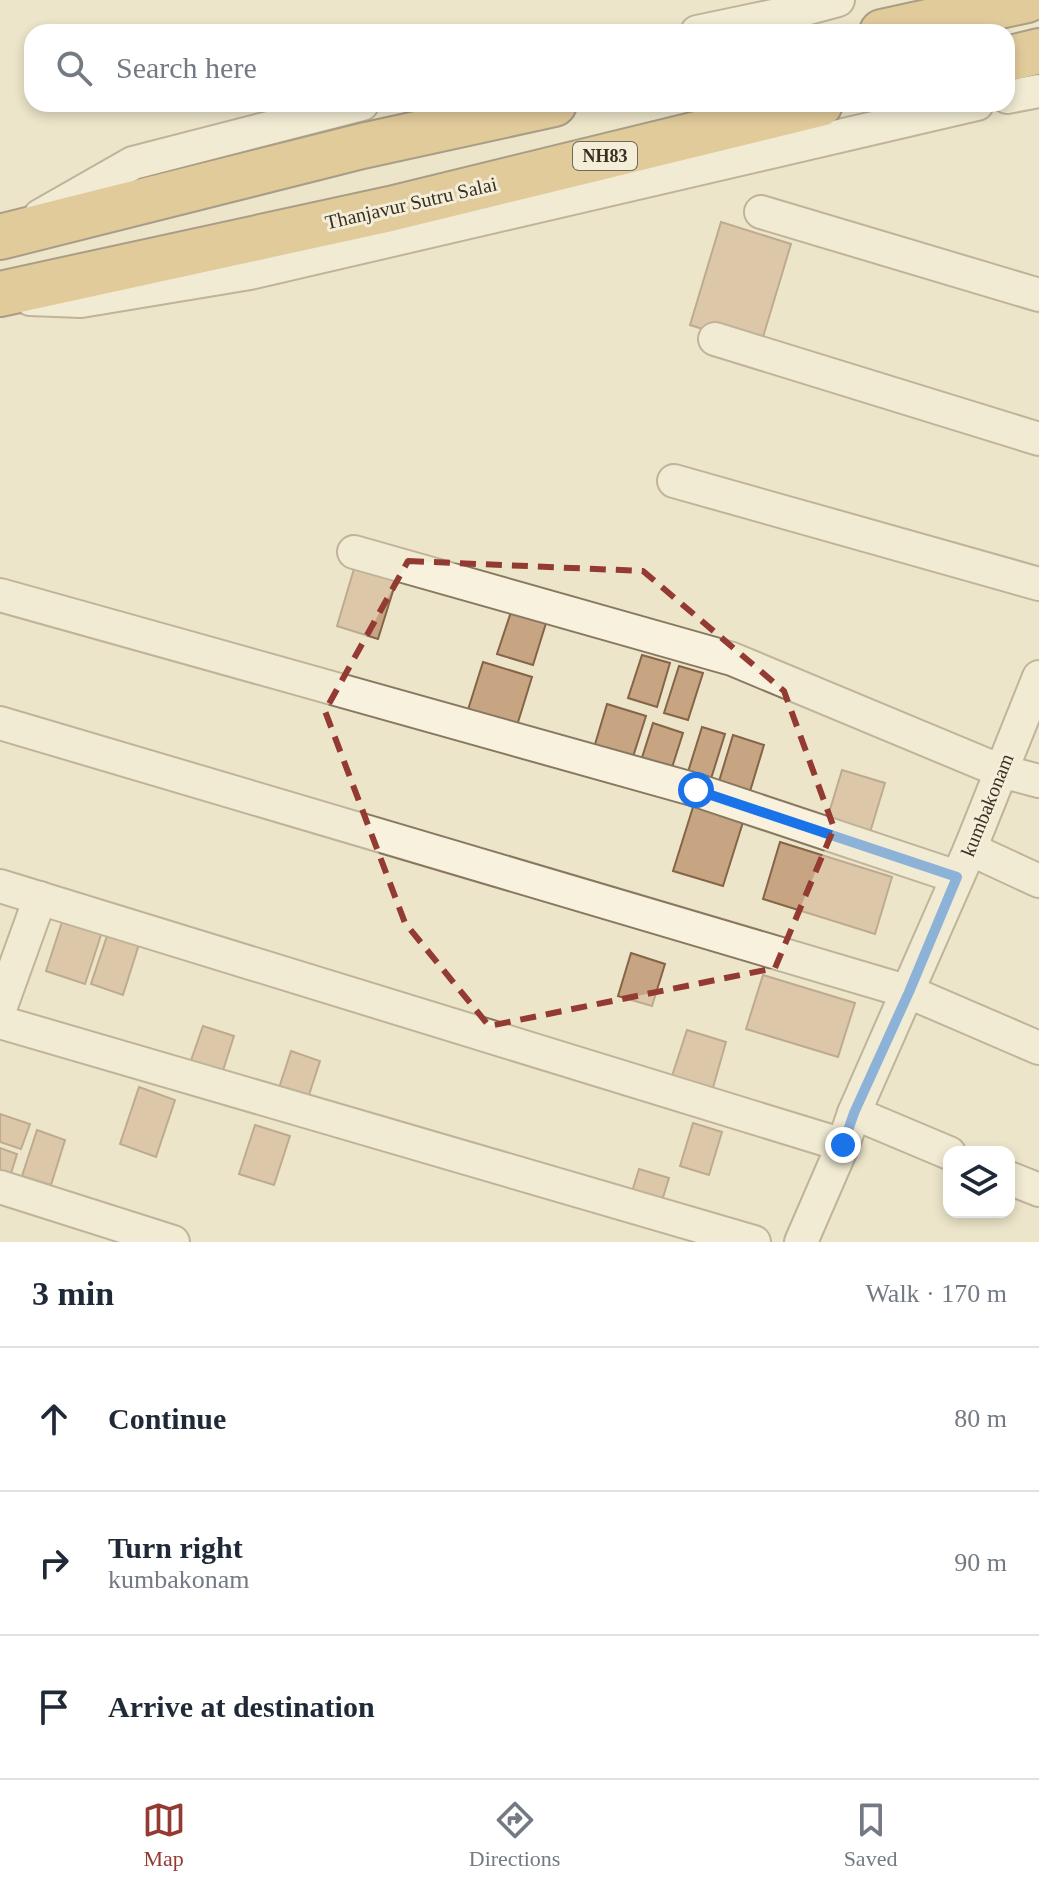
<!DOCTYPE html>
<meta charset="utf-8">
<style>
:root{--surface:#fff;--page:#f6f6f7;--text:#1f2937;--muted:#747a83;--line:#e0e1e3;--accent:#933a33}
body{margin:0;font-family:Georgia,serif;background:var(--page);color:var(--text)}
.controls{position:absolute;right:24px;bottom:24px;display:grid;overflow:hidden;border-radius:16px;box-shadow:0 4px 12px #0003}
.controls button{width:72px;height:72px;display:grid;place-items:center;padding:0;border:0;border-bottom:2px solid var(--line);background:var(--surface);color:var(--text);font:40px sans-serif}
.stop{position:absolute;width:24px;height:24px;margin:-18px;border:6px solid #1a73e8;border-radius:50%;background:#fff}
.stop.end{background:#1a73e8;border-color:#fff;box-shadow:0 2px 8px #0008}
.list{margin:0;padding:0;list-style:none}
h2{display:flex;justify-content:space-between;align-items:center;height:104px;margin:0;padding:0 32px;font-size:34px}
h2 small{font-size:26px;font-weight:400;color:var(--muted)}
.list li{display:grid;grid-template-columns:52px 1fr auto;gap:24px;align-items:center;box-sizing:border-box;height:144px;padding:0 32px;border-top:2px solid var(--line)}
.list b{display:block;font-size:30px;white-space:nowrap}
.list p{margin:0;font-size:26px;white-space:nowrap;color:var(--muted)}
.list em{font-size:26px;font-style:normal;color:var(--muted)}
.icon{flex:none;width:44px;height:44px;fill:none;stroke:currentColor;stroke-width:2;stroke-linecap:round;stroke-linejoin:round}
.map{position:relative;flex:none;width:1039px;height:1242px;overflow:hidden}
.search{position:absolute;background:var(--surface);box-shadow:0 4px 12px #0003;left:24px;right:24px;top:24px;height:88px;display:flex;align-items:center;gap:20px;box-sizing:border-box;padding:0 28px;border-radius:24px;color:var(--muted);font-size:30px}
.sheet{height:536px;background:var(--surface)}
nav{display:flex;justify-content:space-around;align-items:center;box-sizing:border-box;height:112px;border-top:2px solid var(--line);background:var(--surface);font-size:22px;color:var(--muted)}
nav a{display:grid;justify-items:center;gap:4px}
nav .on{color:var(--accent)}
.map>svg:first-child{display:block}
</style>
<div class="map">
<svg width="1039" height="1242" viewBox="0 0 1039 1242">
<rect width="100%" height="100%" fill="#ece5ca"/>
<g fill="#c7a582" stroke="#856447" stroke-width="2">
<polygon points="721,222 791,244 760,347 690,325"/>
<polygon points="356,562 398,575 378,639 337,626"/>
<polygon points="512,609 547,620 533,665 497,654"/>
<polygon points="642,655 670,663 657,707 628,698"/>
<polygon points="483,662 532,677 515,732 466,716"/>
<polygon points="679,666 703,673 688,720 664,713"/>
<polygon points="607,704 646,716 631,763 593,751"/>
<polygon points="653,723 683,733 669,777 639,767"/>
<polygon points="702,727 725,734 710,782 687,775"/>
<polygon points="733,735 764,745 748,798 717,788"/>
<polygon points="842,770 885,783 868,839 825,826"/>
<polygon points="694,804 744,819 723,886 673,871"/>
<polygon points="780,842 892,877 875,934 763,899"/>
<polygon points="64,916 103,929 85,984 46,971"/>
<polygon points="109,930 140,941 123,995 91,984"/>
<polygon points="631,953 665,964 652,1006 618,996"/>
<polygon points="763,975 855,1003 838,1057 746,1029"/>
<polygon points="203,1026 234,1036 219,1083 187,1072"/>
<polygon points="687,1030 726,1042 712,1091 671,1079"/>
<polygon points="291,1051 320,1061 306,1104 277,1094"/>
<polygon points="139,1087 175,1100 156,1157 120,1144"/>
<polygon points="0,1114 30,1124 21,1149 0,1142"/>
<polygon points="693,1123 722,1132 709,1175 680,1166"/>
<polygon points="255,1125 290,1136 274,1185 239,1174"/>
<polygon points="37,1130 65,1140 51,1185 22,1176"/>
<polygon points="0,1148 17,1154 9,1180 0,1177"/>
<polygon points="639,1169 669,1178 660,1207 630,1198"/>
</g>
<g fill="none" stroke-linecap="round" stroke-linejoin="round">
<g stroke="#88785f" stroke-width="36">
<g id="minor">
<polyline points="697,32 797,11 838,0"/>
<polyline points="1007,97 1039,91"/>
<polyline points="761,212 1039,295"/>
<polyline points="40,216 133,163 362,104"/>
<polyline points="30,299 81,301 250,273 977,104"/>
<polyline points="715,339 1039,439"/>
<polyline points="674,481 1039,584"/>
<polyline points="354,552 732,659 1001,771 1039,781"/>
<polyline points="0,595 696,790 957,877"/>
<polyline points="0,723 909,992 1039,1048"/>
<polyline points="970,849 1039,881"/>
<polyline points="0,886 843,1145"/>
<polyline points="0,1009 40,898"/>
<polyline points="0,1022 754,1242"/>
<polyline points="854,1113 949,1153"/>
<polyline points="1009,1178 1039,1190"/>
<polyline points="0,1187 173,1242"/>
<polyline points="801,1242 843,1145 854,1113 970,849 1039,677"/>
</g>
</g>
<g stroke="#564633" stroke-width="48">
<g id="highway">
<polyline points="882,32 1027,0"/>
<polyline points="1007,59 1039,51"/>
<polyline points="0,237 362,146 554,104"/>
<polyline points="0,294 390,209 820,104"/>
</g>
</g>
<use href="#minor" stroke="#f7f1dd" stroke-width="32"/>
<use href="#highway" stroke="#d4ab62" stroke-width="44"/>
</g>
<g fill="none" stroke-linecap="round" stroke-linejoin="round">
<polyline stroke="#1a73e8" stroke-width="10" points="696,790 957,877 909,992 854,1113 843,1145"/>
</g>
<path d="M0 0H1039V1242H0ZM 408,561 L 643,571 L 784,691 L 834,828 L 775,968 L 489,1026 L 405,923 L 325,711 Z" fill="#ece5ca" fill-opacity=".55" fill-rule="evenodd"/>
<path fill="none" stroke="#933a33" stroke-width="6" stroke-dasharray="16 10" stroke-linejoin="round" d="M 408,561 L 643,571 L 784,691 L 834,828 L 775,968 L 489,1026 L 405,923 L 325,711 Z"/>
<g text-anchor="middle" stroke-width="6" stroke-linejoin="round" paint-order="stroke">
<rect fill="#f4eed9" stroke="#716859" stroke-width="2" x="573" y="142" width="64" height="28" rx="6"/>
<g font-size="18" font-weight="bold" fill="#392f22">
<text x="605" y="162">NH83</text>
</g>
<g font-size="20" fill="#392f22" stroke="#f4eed9">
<text transform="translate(411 203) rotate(-13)" y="7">Thanjavur Sutru Salai</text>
<text transform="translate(987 805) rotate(-68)" y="7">kumbakonam</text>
</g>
</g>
</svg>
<div class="controls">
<button><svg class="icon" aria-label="layers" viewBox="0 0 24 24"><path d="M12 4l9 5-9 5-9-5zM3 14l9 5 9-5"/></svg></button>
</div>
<div class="stop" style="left:696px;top:790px"></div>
<div class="stop end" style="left:843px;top:1145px"></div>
<div class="search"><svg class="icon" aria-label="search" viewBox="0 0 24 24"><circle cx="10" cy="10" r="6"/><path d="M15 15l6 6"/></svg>Search here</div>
</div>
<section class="sheet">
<h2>3 min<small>Walk · 170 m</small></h2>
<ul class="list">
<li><svg class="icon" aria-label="ahead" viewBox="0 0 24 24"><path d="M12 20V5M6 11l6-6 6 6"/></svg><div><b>Continue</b></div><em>80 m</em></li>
<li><svg class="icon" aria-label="right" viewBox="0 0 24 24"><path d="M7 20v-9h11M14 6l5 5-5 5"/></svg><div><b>Turn right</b><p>kumbakonam</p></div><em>90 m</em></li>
<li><svg class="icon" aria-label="arrive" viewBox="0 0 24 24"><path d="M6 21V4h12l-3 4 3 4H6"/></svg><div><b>Arrive at destination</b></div></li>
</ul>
</section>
<nav>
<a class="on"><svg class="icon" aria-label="map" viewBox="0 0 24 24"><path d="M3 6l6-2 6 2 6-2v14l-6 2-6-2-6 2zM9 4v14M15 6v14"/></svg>Map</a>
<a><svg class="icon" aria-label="directions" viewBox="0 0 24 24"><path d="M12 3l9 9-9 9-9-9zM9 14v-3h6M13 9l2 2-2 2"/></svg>Directions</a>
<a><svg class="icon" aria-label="saved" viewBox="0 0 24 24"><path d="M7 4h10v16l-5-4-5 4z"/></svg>Saved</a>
</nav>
